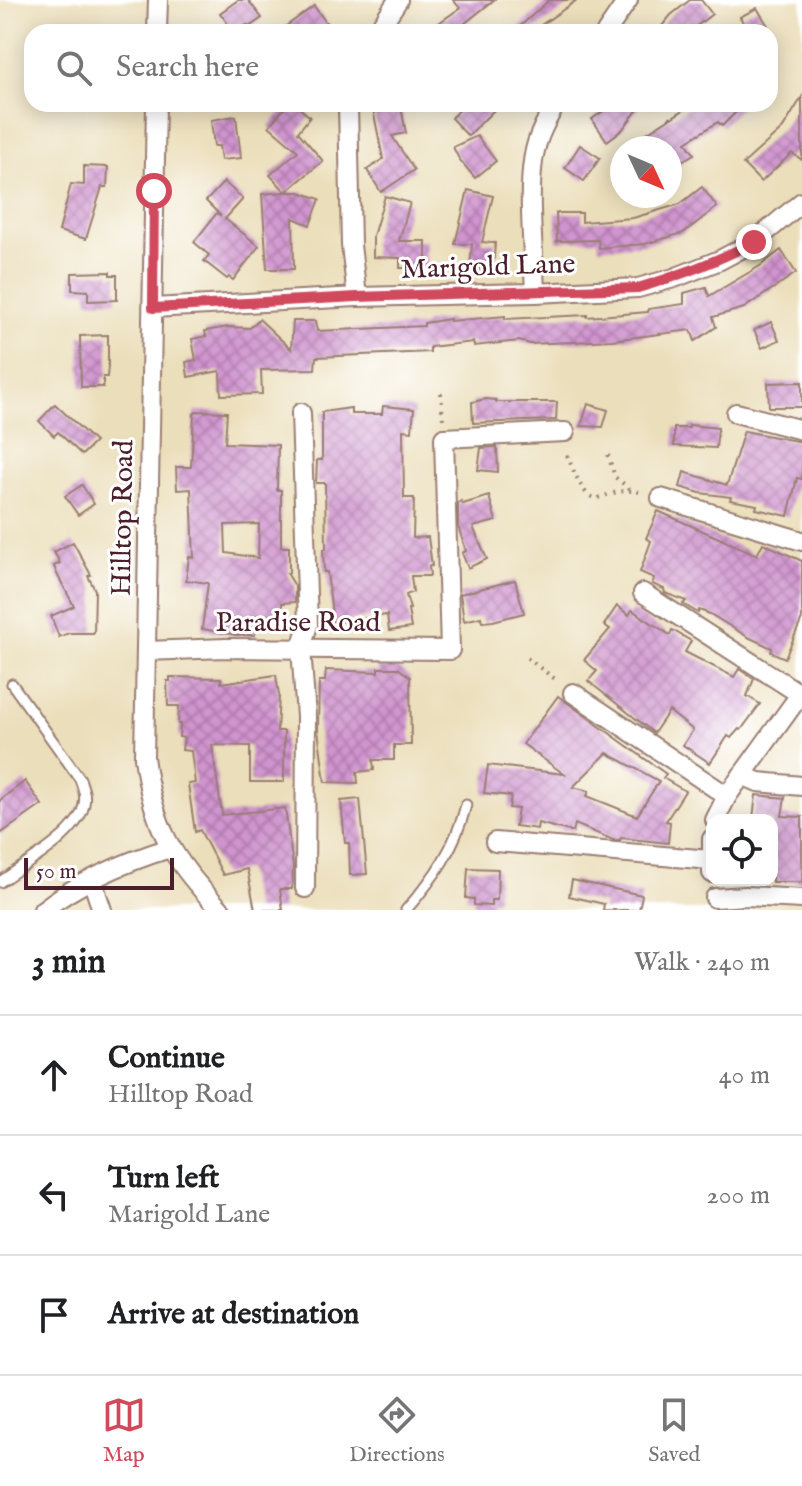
<!DOCTYPE html>
<meta charset="utf-8">
<style>
:root{--surface:#fff;--page:#f6f6f6;--text:#202124;--muted:#757577;--line:#e0e0e0;--accent:#d1495b}
body{margin:0;font-family:"IM FELL English",serif;background:var(--page);color:var(--text)}
.controls{position:absolute;right:24px;bottom:24px;display:grid;overflow:hidden;border-radius:16px;box-shadow:0 4px 20px #0003}
.controls button{width:72px;height:72px;display:grid;place-items:center;padding:0;border:0;border-bottom:2px solid var(--line);background:var(--surface);color:var(--text);font:40px sans-serif}
.compass{position:absolute;left:610px;top:136px;width:72px;height:72px;border-radius:50%;background:var(--surface);box-shadow:0 4px 20px #0003;rotate:134deg}
.scale{position:absolute;left:24px;bottom:20px;width:150px;box-sizing:border-box;padding-left:8px;border:4px solid #4a1f2b;border-top:0;font-size:22px;line-height:28px;white-space:nowrap;color:#4a1f2b;-webkit-text-stroke:6px #fff;paint-order:stroke}
.stop{position:absolute;width:24px;height:24px;margin:-18px;border:6px solid #d1495b;border-radius:50%;background:#fff}
.stop.end{background:#d1495b;border-color:#fff;box-shadow:0 2px 8px #0008}
.list{margin:0;padding:0;list-style:none}
h2{display:flex;justify-content:space-between;align-items:center;height:104px;margin:0;padding:0 32px;font-size:34px}
h2 small{font-size:26px;font-weight:400;color:var(--muted)}
.list li{display:grid;grid-template-columns:52px 1fr auto;gap:24px;align-items:center;box-sizing:border-box;height:120px;padding:0 32px;border-top:2px solid var(--line)}
.list b{display:block;font-size:30px;white-space:nowrap}
.list p{margin:0;font-size:26px;white-space:nowrap;color:var(--muted)}
.list em{font-size:26px;font-style:normal;color:var(--muted)}
.icon{flex:none;width:44px;height:44px;fill:none;stroke:currentColor;stroke-width:2;stroke-linecap:round;stroke-linejoin:round}
.map{position:relative;flex:none;width:802px;height:910px;overflow:hidden}
.search{position:absolute;background:var(--surface);box-shadow:0 4px 20px #0003;left:24px;right:24px;top:24px;height:88px;display:flex;align-items:center;gap:20px;box-sizing:border-box;padding:0 28px;border-radius:24px;color:var(--muted);font-size:30px}
.sheet{height:464px;background:var(--surface)}
nav{display:flex;justify-content:space-around;align-items:center;box-sizing:border-box;height:112px;border-top:2px solid var(--line);background:var(--surface);font-size:22px;color:var(--muted)}
nav a{display:grid;justify-items:center;gap:4px}
nav .on{color:var(--accent)}
.map>svg:first-child{display:block}
</style>
<div class="map">
<svg width="802" height="910" viewBox="0 0 802 910">
<defs>
<pattern id="building-cross-hatch" width="8" height="8" patternUnits="userSpaceOnUse" patternTransform="scale(2)"><rect width="8" height="8" fill="#d094cf"/><path d="M0 0l8 8M0 8l8-8" fill="none" stroke="#ab78a8"/></pattern>
</defs>
<rect width="100%" height="100%" fill="#fff"/>
<filter id="ink" filterUnits="userSpaceOnUse"><feTurbulence type="fractalNoise" baseFrequency=".0125" numOctaves="2"/><feDisplacementMap in="SourceGraphic" scale="16" xChannelSelector="R" yChannelSelector="G"/><feConvolveMatrix kernelMatrix="1 2 1 2 8 2 1 2 1" color-interpolation-filters="sRGB"/></filter>
<filter id="wash" filterUnits="userSpaceOnUse"><feTurbulence type="fractalNoise" baseFrequency=".006" numOctaves="4" result="noise"/><feDisplacementMap in="SourceGraphic" scale="32" xChannelSelector="R" yChannelSelector="G"/><feGaussianBlur stdDeviation="1.8" result="paint"/><feColorMatrix in="noise" values="0 0 0 0 0 0 0 0 0 0 0 0 0 0 0 0 0 1.4 0 .05"/><feComposite in="paint" operator="in"/></filter>
<g filter="url(#wash)">
<rect width="100%" height="100%" fill="#ebdeba"/>
<g id="blocks">
<g fill="url(#building-cross-hatch)" fill-rule="evenodd">
<polygon points="238,0 248,0 262,18 249,27 247,25 234,32 220,13"/>
<polygon points="453,0 494,0 454,32 426,32 460,8"/>
<polygon points="549,0 577,0 531,32 518,32 516,30"/>
<polygon points="690,0 701,0 712,14 689,32 657,32 671,15"/>
<polygon points="314,6 333,32 278,32"/>
<polygon points="757,8 768,26 759,32 748,32 740,17"/>
<polygon points="802,97 802,160 792,153 761,182 743,164 783,128"/>
<polygon points="288,104 295,104 310,117 298,132 323,161 286,192 300,192 320,199 310,225 293,218 294,269 267,269 262,194 286,192 270,175 298,151 269,126"/>
<polygon points="466,104 500,104 468,136 451,118"/>
<polygon points="614,104 642,104 622,130 607,141 592,119"/>
<polygon points="693,104 744,104 722,126 718,122 686,142 694,154 670,168 670,148 648,148 642,136 670,118 670,116 671,118"/>
<polygon points="401,107 406,133 392,136 414,170 381,192 367,170 383,159 373,109 377,112"/>
<polygon points="236,116 241,158 221,160 219,146 214,146 211,120"/>
<polygon points="477,136 496,161 475,178 459,159 453,147"/>
<polygon points="580,145 600,158 584,181 565,168"/>
<polygon points="84,166 108,167 107,187 102,187 86,239 59,231 71,184 84,185"/>
<polygon points="224,182 243,199 225,219 259,246 233,280 229,277 227,279 204,261 209,255 194,242 217,213 221,216 206,201"/>
<polygon points="702,187 717,207 683,233 645,244 599,248 598,240 557,241 556,213 582,213 582,222 633,218 680,204"/>
<polygon points="468,190 493,196 482,242 495,243 493,269 470,268 472,244 455,244"/>
<polygon points="385,196 410,203 399,241 426,241 426,268 400,268 400,258 373,257 373,236"/>
<polygon points="781,250 796,273 744,308 713,317 716,327 695,341 691,330 612,340 530,344 519,341 474,346 473,342 430,347 430,352 316,357 315,369 261,370 262,394 221,395 220,371 188,377 186,362 196,360 192,339 206,336 205,331 228,327 250,328 259,319 291,349 293,321 315,321 317,331 424,326 424,323 450,319 450,321 505,316 505,319 587,315 587,317 648,312 648,309 684,304 684,293 706,287 709,296 760,266"/>
<polygon points="110,272 110,275 117,275 117,300 88,301 88,291 72,290 72,273"/>
<polygon points="771,322 779,340 762,348 754,330"/>
<polygon points="108,335 108,366 107,377 103,377 103,387 81,387 80,336"/>
<polygon points="802,382 802,407 769,407 768,383"/>
<polygon points="486,399 496,400 496,402 557,402 556,420 473,423 472,402"/>
<polygon points="55,404 95,442 82,455 58,432 54,436 39,421"/>
<polygon points="588,404 608,410 603,427 581,426"/>
<polygon points="383,406 414,409 412,431 403,430 404,498 414,498 413,538 428,537 432,566 429,566 430,576 411,576 413,592 406,595 410,609 408,609 411,628 389,631 387,615 333,623 327,572 324,572 323,549 326,549 325,483 316,483 317,460 322,460 322,412 351,408 351,414 382,414"/>
<path d="M 197,411 L 227,412 L 225,443 L 278,445 L 277,490 L 281,490 L 281,547 L 289,547 L 289,573 L 287,573 L 295,586 L 295,602 L 282,603 L 282,615 L 254,616 L 255,635 L 236,635 L 202,629 L 208,583 L 186,580 L 189,557 L 194,558 L 191,489 L 177,490 L 176,467 L 191,467 L 194,414 ZM 259,524 L 258,558 L 226,553 L 225,525 Z"/>
<polygon points="689,425 718,428 716,448 674,446 674,428 689,428"/>
<polygon points="744,431 802,442 802,479 797,478 788,516 756,509 757,505 730,500 731,497 700,493 680,487 684,472 727,485"/>
<polygon points="497,447 498,472 478,470 481,448"/>
<polygon points="82,485 94,504 78,515 65,496"/>
<polygon points="489,496 496,521 473,527 487,559 468,568 462,553 466,551 458,526 458,503 461,501 463,504"/>
<polygon points="658,511 757,555 763,543 802,561 802,619 785,658 771,652 772,648 748,637 710,614 699,610 698,613 683,604 686,601 665,593 664,589 652,584 654,578 640,572 651,541 646,538"/>
<polygon points="73,542 91,575 88,576 95,590 94,633 69,633 59,637 51,616 74,606 57,574 54,566 60,563 54,552"/>
<polygon points="515,580 524,613 493,621 482,622 481,617 464,621 460,594"/>
<polygon points="617,606 629,615 632,610 670,635 672,630 691,641 685,652 734,677 739,669 754,679 747,696 760,704 741,730 739,729 731,738 728,736 710,763 683,745 693,730 669,711 654,733 588,681 597,671 584,660 610,629 604,625"/>
<polygon points="378,668 398,668 410,677 411,745 394,745 394,760 373,760 374,770 357,772 358,783 325,782 318,730 319,681 325,681 326,670 378,672"/>
<polygon points="276,675 279,696 277,731 284,731 284,782 250,782 250,746 212,745 222,815 285,808 293,867 292,889 280,889 283,910 255,910 247,869 223,875 200,830 195,832 188,784 195,783 191,751 182,750 184,738 179,737 180,724 178,724 179,706 168,706 167,681 170,681 170,677 221,678 221,683"/>
<path d="M 558,696 L 666,774 L 663,778 L 685,791 L 666,821 L 670,822 L 668,843 L 621,838 L 620,840 L 613,840 L 575,824 L 573,832 L 538,823 L 537,829 L 515,826 L 518,809 L 509,808 L 511,796 L 484,793 L 488,765 L 564,774 L 523,744 ZM 607,753 L 659,781 L 637,816 L 587,796 L 589,791 L 573,787 Z"/>
<polygon points="25,781 42,805 0,834 0,800"/>
<polygon points="756,795 785,798 782,816 802,817 802,882 772,882 772,820 753,818"/>
<polygon points="360,799 367,874 350,875 349,843 345,843 341,801"/>
<polygon points="468,868 498,869 497,900 491,900 491,906 474,905 474,899 466,898"/>
<polygon points="572,880 642,895 639,910 603,910 604,904 569,896"/>
</g>
</g>
</g>
<g filter="url(#ink)">
<use href="#blocks" fill-opacity="0" stroke="#9a7e72" stroke-width="2"/>
<g fill="none" stroke-linecap="round" stroke-linejoin="round">
<g stroke="#9a7e72" stroke-width="13">
<g id="lane">
<path d="M 0,882 C 23,865 80,834 84,804 C 86,795 83,788 80,779 L 12,684"/>
<path d="M 406,910 C 435,877 455,848 466,805"/>
</g>
</g>
<g stroke="#9a7e72" stroke-width="22">
<g id="street">
<polyline points="157,32 158,0"/>
<polyline points="377,32 398,0"/>
<polyline points="606,32 628,0"/>
<path d="M 156,104 L 144,757 C 153,827 172,860 221,910"/>
<polyline points="348,104 351,245 357,297"/>
<path d="M 535,293 C 534,253 525,180 537,143 C 541,129 548,117 556,104"/>
<polyline points="153,308 357,297 535,293 638,288 674,278 720,260 754,242 802,202"/>
<polyline points="301,413 308,625 301,648 306,717 305,888"/>
<polyline points="736,413 802,430"/>
<polyline points="661,498 802,541"/>
<polyline points="643,593 800,694"/>
<polyline points="146,651 226,648 450,650 444,438 565,432"/>
<polyline points="573,693 727,796"/>
<polyline points="742,775 758,782 802,786"/>
<polyline points="715,820 727,796 802,692"/>
<polyline points="712,839 712,873"/>
<polyline points="495,842 711,860"/>
<polyline points="92,880 102,910"/>
<polyline points="715,898 746,896 802,899"/>
<path d="M 43,910 C 80,881 125,862 170,848"/>
</g>
</g>
<g stroke="#9a7e72" stroke-width="4" stroke-dasharray="2 6" stroke-linecap="butt">
<polyline points="441,393 443,420"/>
<path d="M 567,455 C 597,530 594,481 645,493"/>
<polyline points="608,455 615,477 630,489"/>
<polyline points="527,658 559,682"/>
</g>
<use href="#lane" stroke="#fff" stroke-width="9"/>
<use href="#street" stroke="#fff" stroke-width="18"/>
</g>
</g>
<g fill="none" stroke-linecap="round" stroke-linejoin="round" filter="url(#ink)">
<path stroke="#d1495b" stroke-width="10" d="M 154,191 L 153,308 L 357,297 L 638,288 C 678,276 716,262 754,242"/>
</g>
<g text-anchor="middle" stroke-width="6" stroke-linejoin="round" paint-order="stroke">
<g font-size="28" fill="#4a1f2b" stroke="#fff">
<text transform="translate(488 265) rotate(-2)" y="10">Marigold Lane</text>
<text transform="translate(121 518) rotate(-89)" y="10">Hilltop Road</text>
<text x="298" y="631">Paradise Road</text>
</g>
</g>
</svg>
<div class="controls">
<button><svg class="icon" aria-label="locate" viewBox="0 0 24 24"><circle cx="12" cy="12" r="6"/><path d="M12 2v4M12 18v4M2 12h4M18 12h4"/></svg></button>
</div>
<svg class="compass" viewBox="-18 -18 36 36"><path d="M0-13l5 13h-10z" fill="#e53935"/><path d="M0 13l5-13h-10z" fill="#757577"/></svg>
<div class="scale">50 m</div>
<div class="stop" style="left:154px;top:191px"></div>
<div class="stop end" style="left:754px;top:242px"></div>
<div class="search"><svg class="icon" aria-label="search" viewBox="0 0 24 24"><circle cx="10" cy="10" r="6"/><path d="M15 15l6 6"/></svg>Search here</div>
</div>
<section class="sheet">
<h2>3 min<small>Walk · 240 m</small></h2>
<ul class="list">
<li><svg class="icon" aria-label="ahead" viewBox="0 0 24 24"><path d="M12 20V5M6 11l6-6 6 6"/></svg><div><b>Continue</b><p>Hilltop Road</p></div><em>40 m</em></li>
<li><svg class="icon" aria-label="left" viewBox="0 0 24 24"><path d="M17 20v-9H6M10 6l-5 5 5 5"/></svg><div><b>Turn left</b><p>Marigold Lane</p></div><em>200 m</em></li>
<li><svg class="icon" aria-label="arrive" viewBox="0 0 24 24"><path d="M6 21V4h12l-3 4 3 4H6"/></svg><div><b>Arrive at destination</b></div></li>
</ul>
</section>
<nav>
<a class="on"><svg class="icon" aria-label="map" viewBox="0 0 24 24"><path d="M3 6l6-2 6 2 6-2v14l-6 2-6-2-6 2zM9 4v14M15 6v14"/></svg>Map</a>
<a><svg class="icon" aria-label="directions" viewBox="0 0 24 24"><path d="M12 3l9 9-9 9-9-9zM9 14v-3h6M13 9l2 2-2 2"/></svg>Directions</a>
<a><svg class="icon" aria-label="saved" viewBox="0 0 24 24"><path d="M7 4h10v16l-5-4-5 4z"/></svg>Saved</a>
</nav>
